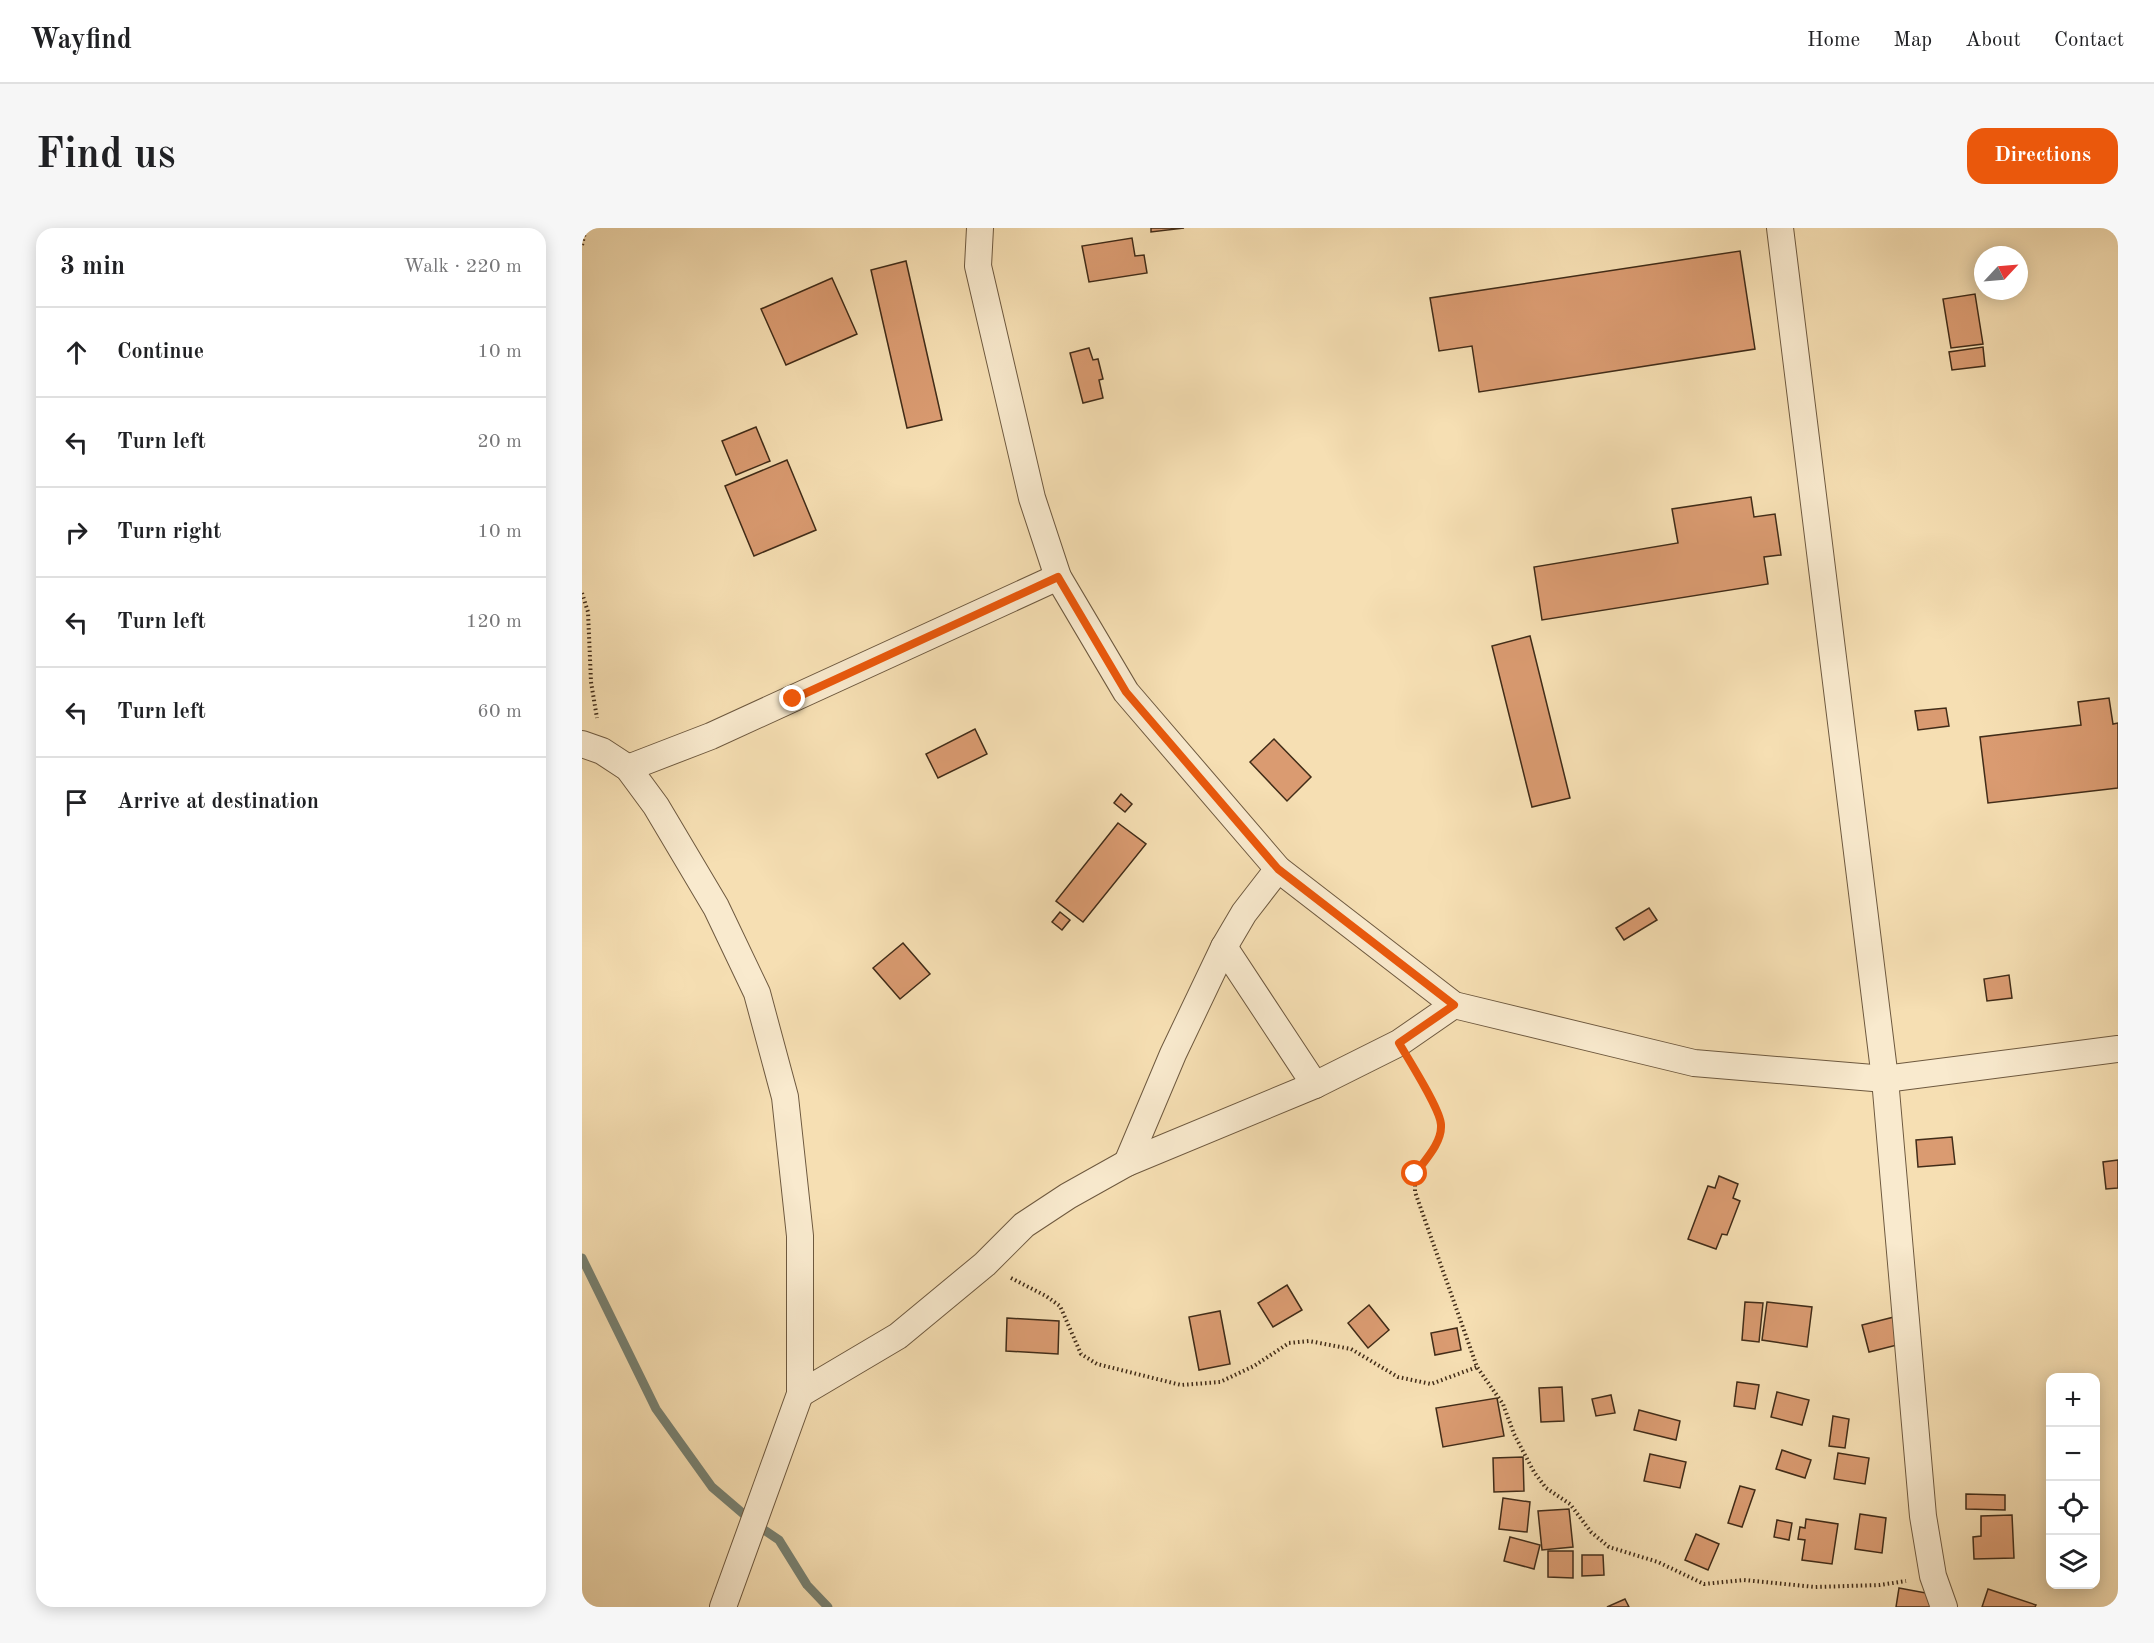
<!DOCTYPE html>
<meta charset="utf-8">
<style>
:root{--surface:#fff;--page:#f6f6f6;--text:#202124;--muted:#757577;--line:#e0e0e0;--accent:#ea580c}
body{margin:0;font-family:"Old Standard TT",serif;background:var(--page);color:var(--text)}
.controls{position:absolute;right:18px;bottom:18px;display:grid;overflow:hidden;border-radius:12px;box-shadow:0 3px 15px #0003}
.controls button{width:54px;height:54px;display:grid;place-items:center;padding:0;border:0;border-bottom:2px solid var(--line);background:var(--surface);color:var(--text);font:30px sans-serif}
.compass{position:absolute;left:1392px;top:18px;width:54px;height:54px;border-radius:50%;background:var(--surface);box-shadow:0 3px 15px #0003;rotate:64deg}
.stop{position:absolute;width:18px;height:18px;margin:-14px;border:4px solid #ea580c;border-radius:50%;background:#fff}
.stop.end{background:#ea580c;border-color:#fff;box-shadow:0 2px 6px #0008}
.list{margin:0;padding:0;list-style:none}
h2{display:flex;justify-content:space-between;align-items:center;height:78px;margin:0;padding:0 24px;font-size:26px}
h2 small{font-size:20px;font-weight:400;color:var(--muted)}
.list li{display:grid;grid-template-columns:39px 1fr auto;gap:18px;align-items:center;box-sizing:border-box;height:90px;padding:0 24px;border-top:2px solid var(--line)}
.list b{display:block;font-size:22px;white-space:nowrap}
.list em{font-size:20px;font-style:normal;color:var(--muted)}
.icon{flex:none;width:33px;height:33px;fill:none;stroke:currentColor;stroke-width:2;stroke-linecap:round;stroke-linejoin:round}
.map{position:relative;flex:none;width:1536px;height:1379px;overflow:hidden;border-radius:18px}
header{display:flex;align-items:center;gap:36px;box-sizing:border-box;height:84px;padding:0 30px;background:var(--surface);border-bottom:2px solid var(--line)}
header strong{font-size:28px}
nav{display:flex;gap:33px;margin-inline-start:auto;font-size:21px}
.intro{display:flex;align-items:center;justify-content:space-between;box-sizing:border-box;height:144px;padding:0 36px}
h1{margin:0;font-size:42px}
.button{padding:15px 27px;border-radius:18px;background:var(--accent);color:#fff;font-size:21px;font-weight:700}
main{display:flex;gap:36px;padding:0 36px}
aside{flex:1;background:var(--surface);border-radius:18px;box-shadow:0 3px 15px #0003}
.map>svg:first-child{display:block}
</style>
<header>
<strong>Wayfind</strong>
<nav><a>Home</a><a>Map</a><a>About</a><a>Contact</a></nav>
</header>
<div class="intro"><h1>Find us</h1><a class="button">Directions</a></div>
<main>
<aside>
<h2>3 min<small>Walk · 220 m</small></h2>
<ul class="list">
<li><svg class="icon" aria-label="ahead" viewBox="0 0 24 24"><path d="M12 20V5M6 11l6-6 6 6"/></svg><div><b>Continue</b></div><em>10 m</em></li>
<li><svg class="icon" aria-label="left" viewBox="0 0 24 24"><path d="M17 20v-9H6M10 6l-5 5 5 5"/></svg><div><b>Turn left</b></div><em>20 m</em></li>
<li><svg class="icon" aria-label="right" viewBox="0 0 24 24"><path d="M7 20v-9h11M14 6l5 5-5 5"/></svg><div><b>Turn right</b></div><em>10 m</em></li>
<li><svg class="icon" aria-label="left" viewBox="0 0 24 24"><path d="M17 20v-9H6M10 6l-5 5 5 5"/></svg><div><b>Turn left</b></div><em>120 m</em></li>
<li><svg class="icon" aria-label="left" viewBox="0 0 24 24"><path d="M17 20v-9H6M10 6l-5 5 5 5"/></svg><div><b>Turn left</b></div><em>60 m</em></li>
<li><svg class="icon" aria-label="arrive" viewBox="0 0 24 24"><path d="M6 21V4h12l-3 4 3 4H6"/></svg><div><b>Arrive at destination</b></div></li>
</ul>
</aside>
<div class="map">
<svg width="1536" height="1379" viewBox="0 0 1536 1379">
<rect width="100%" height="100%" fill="#f6dfb3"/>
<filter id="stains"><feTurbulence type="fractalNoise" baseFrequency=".00333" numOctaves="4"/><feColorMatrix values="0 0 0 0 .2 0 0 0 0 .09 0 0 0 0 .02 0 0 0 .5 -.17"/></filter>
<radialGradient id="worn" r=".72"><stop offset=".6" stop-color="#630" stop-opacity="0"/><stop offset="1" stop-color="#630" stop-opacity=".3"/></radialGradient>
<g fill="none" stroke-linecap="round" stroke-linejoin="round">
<polyline stroke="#788273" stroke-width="9" points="0,1030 74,1181 130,1259 172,1295 197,1312 225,1357 246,1379"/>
</g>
<g fill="#da9b71" stroke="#412c18" stroke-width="1.5">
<polygon points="569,0 602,0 569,4"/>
<polygon points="550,10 553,28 562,27 565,45 507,54 500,18"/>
<polygon points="1158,23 1173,121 897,164 890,118 857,123 848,70"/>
<polygon points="324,33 360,192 325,200 289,42"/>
<polygon points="250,50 275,106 204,137 179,81"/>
<polygon points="1393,66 1401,116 1369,120 1361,71"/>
<polygon points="1401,119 1403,138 1370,142 1367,124"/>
<polygon points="507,120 511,132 516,131 521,151 517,152 521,170 501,175 488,125"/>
<polygon points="174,199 188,233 154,247 140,213"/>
<polygon points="205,232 234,302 172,328 143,258"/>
<polygon points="1169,269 1172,289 1193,286 1199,327 1182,329 1186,356 960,392 952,339 1096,315 1090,281"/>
<polygon points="948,408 988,570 950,579 910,418"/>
<polygon points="1527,470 1531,496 1536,495 1536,560 1406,575 1398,509 1499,497 1496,474"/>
<polygon points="1364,480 1367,498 1336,502 1333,483"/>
<polygon points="393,501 405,526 356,550 344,526"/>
<polygon points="692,511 729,549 705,573 668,534"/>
<polygon points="539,566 550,576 543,584 532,575"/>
<polygon points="536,595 564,616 501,694 474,673"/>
<polygon points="1067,680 1075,692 1042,712 1034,700"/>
<polygon points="478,684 488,692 480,702 470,694"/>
<polygon points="321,715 348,746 318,771 291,740"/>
<polygon points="1427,747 1430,770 1405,773 1402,751"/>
<polygon points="1370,909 1373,936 1336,939 1334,912"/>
<polygon points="1536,932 1536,960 1524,961 1521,934"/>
<polygon points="1137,948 1156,956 1151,970 1158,973 1145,1007 1140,1006 1134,1021 1106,1011 1126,958 1133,960"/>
<polygon points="705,1057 720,1082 691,1099 676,1075"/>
<polygon points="1163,1074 1181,1075 1177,1114 1160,1112"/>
<polygon points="1185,1074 1230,1079 1225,1119 1180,1112"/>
<polygon points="787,1077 807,1102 786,1120 766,1095"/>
<polygon points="638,1083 648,1136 617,1142 607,1089"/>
<polygon points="1312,1089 1319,1116 1287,1124 1280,1097"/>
<polygon points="425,1090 477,1093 476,1126 424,1123"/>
<polygon points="875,1100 879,1122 853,1127 849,1105"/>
<polygon points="1155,1154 1177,1157 1173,1181 1152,1178"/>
<polygon points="980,1159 982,1193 959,1194 957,1160"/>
<polygon points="1195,1164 1227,1172 1220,1197 1189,1189"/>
<polygon points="1029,1167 1033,1185 1014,1188 1010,1171"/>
<polygon points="915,1170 922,1208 861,1219 854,1180"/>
<polygon points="1057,1182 1098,1193 1094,1212 1052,1202"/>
<polygon points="1251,1188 1267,1191 1263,1220 1247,1218"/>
<polygon points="1200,1222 1229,1232 1223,1250 1194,1241"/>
<polygon points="1256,1225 1287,1230 1283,1256 1252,1251"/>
<polygon points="1068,1226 1104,1234 1098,1260 1062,1253"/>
<polygon points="941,1229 942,1263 912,1264 911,1230"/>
<polygon points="1158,1258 1173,1262 1160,1299 1146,1295"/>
<polygon points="1384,1266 1423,1267 1423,1282 1384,1281"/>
<polygon points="921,1270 948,1274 945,1304 917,1301"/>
<polygon points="987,1281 991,1319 960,1322 956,1283"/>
<polygon points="1278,1286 1304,1290 1300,1325 1273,1321"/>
<polygon points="1430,1287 1432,1330 1392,1331 1391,1309 1399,1308 1399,1288"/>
<polygon points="1224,1291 1256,1296 1250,1336 1220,1332 1223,1312 1216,1311 1218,1299 1223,1300"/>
<polygon points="1195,1292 1210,1295 1207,1312 1192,1309"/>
<polygon points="1114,1306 1137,1316 1126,1342 1103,1332"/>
<polygon points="928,1309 958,1317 952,1341 922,1333"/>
<polygon points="966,1323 991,1323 991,1350 966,1349"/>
<polygon points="1000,1327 1021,1327 1022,1347 1000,1348"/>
<polygon points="1317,1360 1355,1367 1353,1379 1314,1379"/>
<polygon points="1406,1361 1454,1377 1453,1379 1400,1379"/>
<polygon points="1043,1371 1047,1379 1025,1379"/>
</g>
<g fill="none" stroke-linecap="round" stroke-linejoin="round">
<g stroke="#6e593f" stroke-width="28">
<g id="street">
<polyline points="398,0 396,38 450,270 476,349 544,464 696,641 872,777 1112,835 1303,851 1536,821"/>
<polyline points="1198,0 1303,851 1341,1288 1351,1348 1362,1379"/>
<polyline points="0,516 20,523 46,540 74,578 134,679 175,765 203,869 218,1008 218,1166 141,1379"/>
<polyline points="46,540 129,508 476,349"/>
<polyline points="642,719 733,857"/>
<polyline points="545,935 591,826 642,719 662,685 696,641"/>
<polyline points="218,1166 316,1108 403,1036 442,997 486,968 545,935 733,857 817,815 872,777"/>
</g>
</g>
<g stroke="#412c18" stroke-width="4" stroke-dasharray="1.5 3" stroke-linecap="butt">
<polyline points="0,17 4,0"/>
<polyline points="0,365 6,384 9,454 15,490"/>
<polyline points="832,840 849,872 859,897 854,916 833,946 833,964 895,1139 921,1176 932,1206 952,1244 964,1260 988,1276 1009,1304 1027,1319 1076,1334 1122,1356 1162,1352 1233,1359 1298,1357 1324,1353"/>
<polyline points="429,1050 464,1068 478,1078 499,1126 515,1136 599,1157 638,1154 672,1138 707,1115 727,1113 769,1121 816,1149 849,1156 895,1139"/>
</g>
<use href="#street" stroke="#f9eace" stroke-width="26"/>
</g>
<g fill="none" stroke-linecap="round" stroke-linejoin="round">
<path stroke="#ea580c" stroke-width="8" d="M 211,471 L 476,349 L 544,464 L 696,641 L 872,777 L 817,815 C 826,831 859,882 859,897 C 860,915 843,932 833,946"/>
</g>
<rect width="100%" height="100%" filter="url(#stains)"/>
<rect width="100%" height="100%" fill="url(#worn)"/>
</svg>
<div class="controls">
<button>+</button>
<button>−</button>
<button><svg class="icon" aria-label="locate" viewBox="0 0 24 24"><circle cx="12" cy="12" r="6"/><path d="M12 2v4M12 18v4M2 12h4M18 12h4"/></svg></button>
<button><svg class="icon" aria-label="layers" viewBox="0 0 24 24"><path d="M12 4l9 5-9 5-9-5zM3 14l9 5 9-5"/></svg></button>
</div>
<svg class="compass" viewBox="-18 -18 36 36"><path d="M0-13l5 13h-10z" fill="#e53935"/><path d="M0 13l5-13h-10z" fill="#757577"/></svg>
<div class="stop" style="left:833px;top:946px"></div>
<div class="stop end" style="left:211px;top:471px"></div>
</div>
</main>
